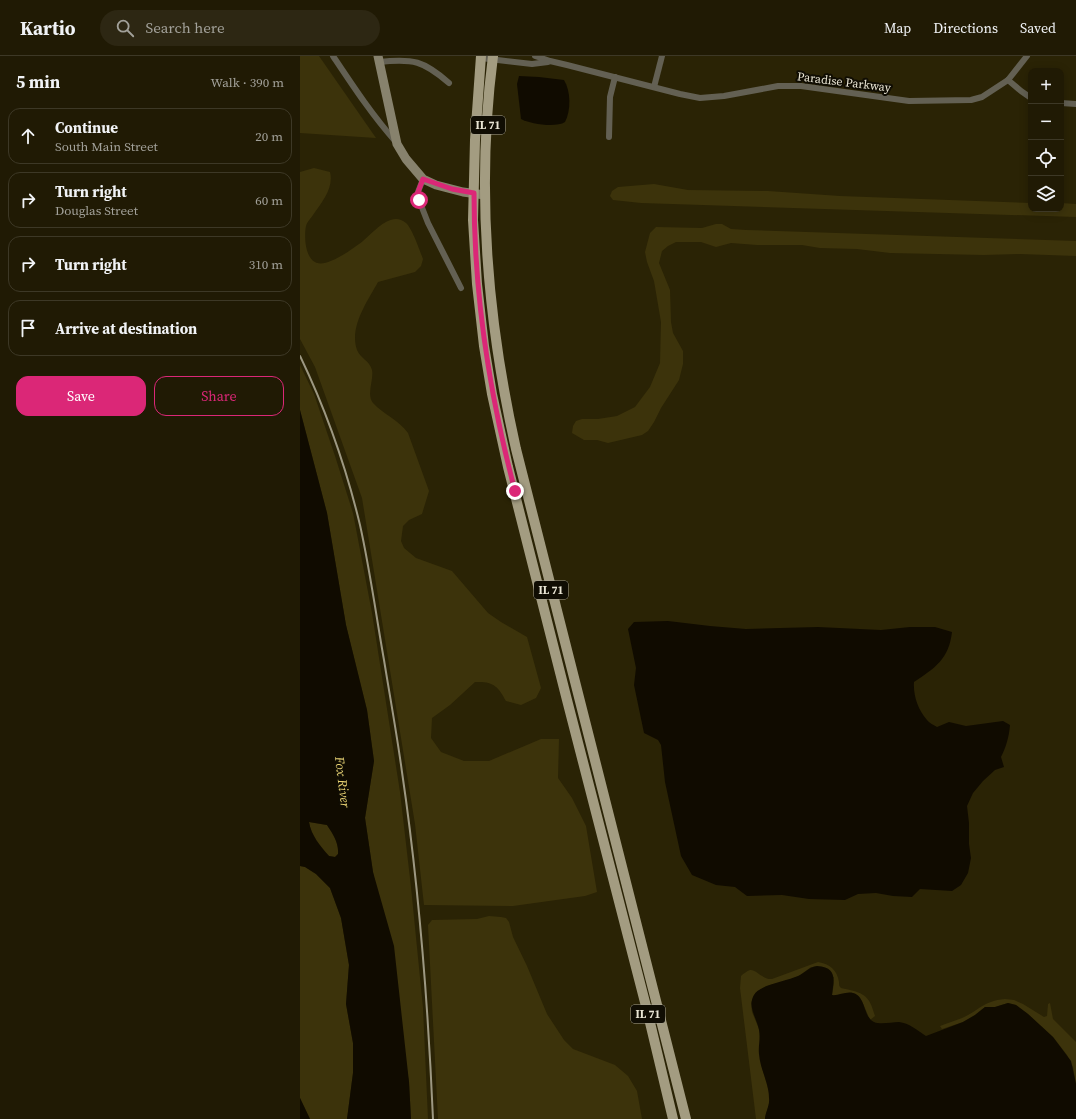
<!DOCTYPE html>
<meta charset="utf-8">
<style>
:root{--surface:#201a04;--page:#2d2713;--text:#f1f3f6;--muted:#a2a19a;--line:#3d3826;--accent:#db2777}
body{margin:0;font-family:"Source Serif 4",serif;background:var(--page);color:var(--text)}
.controls{position:absolute;right:12px;top:12px;display:grid;overflow:hidden;border-radius:8px;box-shadow:0 2px 10px #0003}
.controls button{width:36px;height:36px;display:grid;place-items:center;padding:0;border:0;border-bottom:1px solid var(--line);background:var(--surface);color:var(--text);font:20px sans-serif}
.stop{position:absolute;width:12px;height:12px;margin:-9px;border:3px solid #db2777;border-radius:50%;background:#fff}
.stop.end{background:#db2777;border-color:#fff;box-shadow:0 1px 4px #0008}
.list{margin:0;padding:0;list-style:none}
h2{display:flex;justify-content:space-between;align-items:center;height:52px;margin:0;padding:0 16px;font-size:17px}
h2 small{font-size:13px;font-weight:400;color:var(--muted)}
.list li{display:grid;grid-template-columns:26px 1fr auto;gap:12px;align-items:center;box-sizing:border-box;height:56px;margin:0 8px 8px;padding:0 8px;border:1px solid var(--line);border-radius:12px}
.list b{display:block;font-size:15px;white-space:nowrap}
.list p{margin:0;font-size:13px;white-space:nowrap;color:var(--muted)}
.list em{font-size:13px;font-style:normal;color:var(--muted)}
.actions{display:flex;gap:8px;padding:12px 16px}
.actions a{flex:1;padding:9px 0;border:1px solid var(--accent);border-radius:12px;text-align:center;font-size:14px;color:var(--accent)}
.actions .main{background:var(--accent);color:#fff}
.icon{flex:none;width:22px;height:22px;fill:none;stroke:currentColor;stroke-width:2;stroke-linecap:round;stroke-linejoin:round}
.map{position:relative;flex:none;width:776px;height:1063px;overflow:hidden}
header{display:flex;align-items:center;gap:24px;box-sizing:border-box;height:56px;padding:0 20px;background:var(--surface);border-bottom:1px solid var(--line)}
header strong{font-size:19px}
nav{display:flex;gap:22px;margin-inline-start:auto;font-size:14px}
.search{width:280px;height:36px;background:var(--page);display:flex;align-items:center;gap:10px;box-sizing:border-box;padding:0 14px;border-radius:22px;color:var(--muted);font-size:15px}
main{display:flex}
aside{flex:1;background:var(--surface)}
.map>svg:first-child{display:block}
</style>
<header>
<strong>Kartio</strong>
<div class="search"><svg class="icon" aria-label="search" viewBox="0 0 24 24"><circle cx="10" cy="10" r="6"/><path d="M15 15l6 6"/></svg>Search here</div>
<nav><a>Map</a><a>Directions</a><a>Saved</a></nav>
</header>
<main>
<aside>
<h2>5 min<small>Walk · 390 m</small></h2>
<ul class="list">
<li><svg class="icon" aria-label="ahead" viewBox="0 0 24 24"><path d="M12 20V5M6 11l6-6 6 6"/></svg><div><b>Continue</b><p>South Main Street</p></div><em>20 m</em></li>
<li><svg class="icon" aria-label="right" viewBox="0 0 24 24"><path d="M7 20v-9h11M14 6l5 5-5 5"/></svg><div><b>Turn right</b><p>Douglas Street</p></div><em>60 m</em></li>
<li><svg class="icon" aria-label="right" viewBox="0 0 24 24"><path d="M7 20v-9h11M14 6l5 5-5 5"/></svg><div><b>Turn right</b></div><em>310 m</em></li>
<li><svg class="icon" aria-label="arrive" viewBox="0 0 24 24"><path d="M6 21V4h12l-3 4 3 4H6"/></svg><div><b>Arrive at destination</b></div></li>
</ul>
<div class="actions"><a class="main">Save</a><a>Share</a></div>
</aside>
<div class="map">
<svg width="776" height="1063" viewBox="0 0 776 1063">
<rect width="100%" height="100%" fill="#2a2305"/>
<g fill="#3c330b">
<polygon points="0,0 19,0 76,82 0,77"/>
<path d="M 14,112 L 30,116 C 34,132 22,146 13,159 C 11,162 7,166 6,170 C 4,180 5,201 15,206 C 26,213 54,192 63,185 C 74,176 91,154 106,167 C 112,172 120,195 123,203 L 121,210 L 115,216 L 78,226 C 67,246 49,271 57,294 C 60,302 70,305 72,314 C 74,324 66,338 73,347 C 83,358 99,364 108,377 L 129,435 L 122,458 L 109,464 L 103,470 L 101,485 L 104,492 L 116,502 L 152,515 L 188,557 L 201,566 L 227,581 L 241,632 L 236,642 L 221,649 L 206,645 C 198,630 193,625 175,626 L 150,649 L 132,662 L 131,682 L 141,696 L 164,705 L 189,705 L 241,683 L 259,683 L 258,722 L 272,742 L 286,770 L 297,836 L 285,840 L 213,850 L 124,849 L 115,768 L 62,442 L 15,311 L 0,283 L 0,116 Z"/>
<polygon points="354,128 388,134 468,135 540,140 731,147 731,153 761,153 761,147 776,148 776,161 341,147 313,144 310,140 312,135 318,131"/>
<polygon points="416,168 422,168 431,173 446,174 776,185 776,200 720,198 684,199 590,197 557,193 520,192 502,189 457,189 431,187 416,191 401,186 376,186 368,190 362,195 359,207 370,234 371,266 373,277 383,295 383,308 379,324 361,352 354,366 348,375 342,379 308,387 297,384 284,384 272,377 273,370 276,365 282,363 298,363 317,360 335,351 350,331 360,307 361,266 354,225 347,206 345,196 350,177 356,171 402,172"/>
<polygon points="0,309 14,338 35,400 53,457 72,557 100,736 111,831 123,952 128,1063 111,1063 109,1026 73,816 65,762 74,705 67,654 46,569 27,457 0,354"/>
<path d="M 9,766 L 27,769 C 33,778 39,787 38,798 L 35,801 L 29,800 C 20,790 11,779 9,766 Z"/>
<polygon points="0,810 5,811 16,818 30,832 41,862 49,909 46,948 53,987 53,1017 47,1063 10,1063 0,1042"/>
<polygon points="189,860 201,861 206,862 209,866 213,881 227,910 247,958 264,984 273,993 315,1009 328,1020 337,1035 342,1063 138,1063 128,869 132,864 177,863"/>
<path d="M 518,906 C 530,908 537,914 539,926 C 539,929 539,930 541,932 C 543,933 548,933 550,934 C 567,938 570,943 575,960 L 570,964 L 562,945 L 553,937 L 533,940 L 532,939 L 534,927 L 534,921 L 511,911 L 499,920 L 481,927 L 466,930 L 454,939 L 451,947 L 452,956 L 459,973 L 461,1008 L 469,1036 L 470,1044 L 465,1063 L 456,1063 L 440,932 L 441,920 C 443,918 447,915 450,914 C 456,913 463,924 472,923 Z"/>
<path d="M 705,943 L 714,944 L 723,948 L 744,961 L 747,960 L 748,948 L 750,947 L 753,963 L 776,986 L 776,1028 L 773,1011 L 767,999 L 753,981 L 728,958 L 716,949 L 708,947 L 695,951 L 685,951 L 675,959 L 663,966 L 642,973 L 640,970 C 647,967 655,965 662,962 C 680,954 683,945 705,943 Z"/>
</g>
<g fill="#100b00" fill-rule="evenodd">
<path d="M 219,20 L 239,21 L 264,24 C 271,35 271,55 265,66 C 256,72 230,68 221,63 L 217,28 Z"/>
<path d="M 0,354 L 27,457 L 46,569 L 67,654 L 74,705 L 65,762 L 73,816 L 94,890 L 109,1026 L 111,1063 L 47,1063 L 53,1017 L 53,987 L 46,948 L 49,909 L 41,862 L 30,832 L 16,818 L 5,811 L 0,810 ZM 9,766 L 27,769 C 33,778 39,787 38,798 L 35,801 L 29,800 C 20,790 11,779 9,766 Z"/>
<path d="M 368,565 L 410,570 L 446,573 L 518,571 L 581,574 L 610,571 L 635,571 L 652,576 C 649,603 635,612 614,626 C 613,639 618,654 627,664 C 629,667 634,669 637,671 L 649,666 L 666,670 L 703,665 L 710,669 C 709,681 706,691 701,701 L 704,711 L 695,714 L 683,725 L 673,737 L 667,750 L 669,767 L 669,788 L 671,802 L 668,817 L 661,829 L 652,835 L 620,833 L 612,841 L 593,840 L 576,837 L 558,838 L 545,844 L 509,843 L 482,839 L 447,840 L 435,831 L 416,829 L 392,819 L 381,800 L 365,726 L 361,689 L 358,684 L 344,677 L 334,629 L 336,612 L 328,573 L 334,566 Z"/>
<path d="M 517,910 C 537,911 534,923 532,939 C 538,940 546,935 553,937 C 566,940 563,961 574,966 C 581,969 591,966 599,966 C 609,967 617,974 626,980 L 663,966 L 675,959 L 685,951 L 695,951 L 708,947 L 716,949 L 728,958 L 753,981 L 771,1005 L 776,1028 L 776,1063 L 465,1063 C 465,1056 470,1050 469,1042 C 469,1027 460,1013 459,998 C 458,990 461,982 459,974 C 457,962 447,951 454,939 C 459,929 487,925 498,920 C 505,917 509,911 517,910 Z"/>
<polygon points="0,1042 10,1063 0,1063"/>
</g>
<g fill="none" stroke-linecap="round" stroke-linejoin="round">
<g stroke="#636053" stroke-width="6">
<path d="M 33,0 C 53,30 72,59 96,86"/>
<polyline points="235,0 250,5 267,9 380,38 400,42 424,40 478,30 501,30 609,45 671,44 682,41 708,24 727,0"/>
<polyline points="181,2 232,8 248,6"/>
<path d="M 79,6 C 113,2 124,5 149,27"/>
<polyline points="708,24 721,35 731,42"/>
<polyline points="354,31 362,0"/>
<polyline points="761,47 776,48"/>
<polyline points="309,81 310,41 315,21"/>
<polyline points="123,123 118,136 119,144 128,167 161,232"/>
</g>
<polyline stroke="#87826d" stroke-width="9" points="78,0 97,88 106,103 123,123 136,129 163,136 185,139"/>
<g stroke="#a39c81" stroke-width="10">
<polyline points="181,0 175,84 173,164 177,228 184,290 192,338 208,411 267,644 347,954 373,1063"/>
<path d="M 193,0 C 176,131 187,264 216,393 L 386,1063"/>
</g>
<path stroke="#9d9882" stroke-width="2" d="M 0,300 C 26,354 46,411 60,469 C 70,514 76,559 84,604 C 90,641 97,679 102,716 C 119,831 128,947 133,1063"/>
</g>
<g fill="none" stroke-linecap="round" stroke-linejoin="round">
<path stroke="#db2777" stroke-width="5" d="M 119,144 L 118,136 L 123,123 L 152,133 L 174,137 C 174,238 189,337 215,435"/>
</g>
<g text-anchor="middle" stroke-width="4" stroke-linejoin="round" paint-order="stroke">
<g fill="#100d03" stroke="#a8a495" stroke-width="1">
<rect x="171" y="60" width="34" height="18" rx="3"/>
<rect x="234" y="525" width="34" height="18" rx="3"/>
<rect x="331" y="949" width="34" height="18" rx="3"/>
</g>
<g font-size="11" font-weight="bold" fill="#e9e5d4">
<text x="188" y="73">IL 71</text>
<text x="251" y="538">IL 71</text>
<text x="348" y="962">IL 71</text>
</g>
<g font-size="12" fill="#e9e5d4" stroke="#100d03">
<text transform="translate(544 26) rotate(7)" y="4">Paradise Parkway</text>
</g>
<g font-size="13" font-style="italic" fill="#e8d273" stroke="#100d03">
<text transform="translate(43 726) rotate(83)" y="5">Fox River</text>
</g>
</g>
</svg>
<div class="controls">
<button>+</button>
<button>−</button>
<button><svg class="icon" aria-label="locate" viewBox="0 0 24 24"><circle cx="12" cy="12" r="6"/><path d="M12 2v4M12 18v4M2 12h4M18 12h4"/></svg></button>
<button><svg class="icon" aria-label="layers" viewBox="0 0 24 24"><path d="M12 4l9 5-9 5-9-5zM3 14l9 5 9-5"/></svg></button>
</div>
<div class="stop" style="left:119px;top:144px"></div>
<div class="stop end" style="left:215px;top:435px"></div>
</div>
</main>
